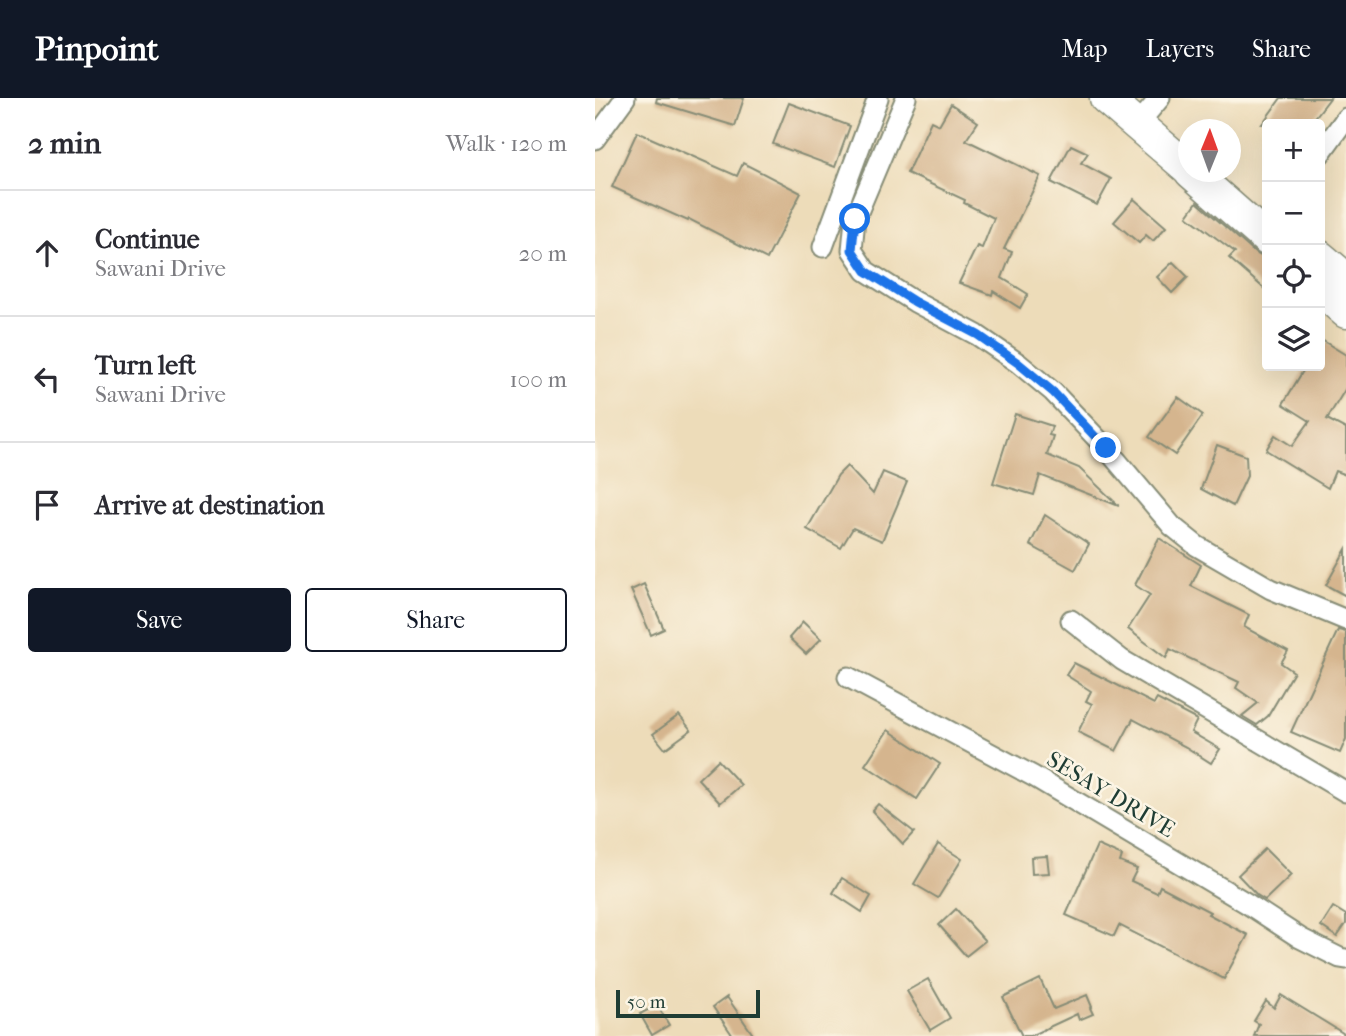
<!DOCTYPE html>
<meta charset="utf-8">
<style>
:root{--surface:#fff;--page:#f7f7f7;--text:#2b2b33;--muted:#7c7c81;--line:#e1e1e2;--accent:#111827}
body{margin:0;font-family:"IM FELL French Canon",serif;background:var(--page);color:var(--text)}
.controls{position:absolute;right:21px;top:21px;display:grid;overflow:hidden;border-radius:7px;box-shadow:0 7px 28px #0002}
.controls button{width:63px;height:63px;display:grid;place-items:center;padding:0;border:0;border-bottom:2px solid var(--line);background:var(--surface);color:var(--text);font:35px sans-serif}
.compass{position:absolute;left:583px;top:21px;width:63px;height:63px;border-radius:50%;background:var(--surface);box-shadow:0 7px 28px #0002;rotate:1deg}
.scale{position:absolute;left:21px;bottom:18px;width:144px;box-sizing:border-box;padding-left:7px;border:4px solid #1f3d34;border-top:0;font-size:19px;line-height:24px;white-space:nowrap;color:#1f3d34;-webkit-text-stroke:5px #fcf5e5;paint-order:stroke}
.stop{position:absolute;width:21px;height:21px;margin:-16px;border:5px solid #1a73e8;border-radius:50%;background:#fff}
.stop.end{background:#1a73e8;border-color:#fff;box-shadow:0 2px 7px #0008}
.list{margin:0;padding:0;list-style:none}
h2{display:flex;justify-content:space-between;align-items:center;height:91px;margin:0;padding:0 28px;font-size:30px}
h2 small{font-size:23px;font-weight:400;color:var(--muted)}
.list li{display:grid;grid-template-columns:46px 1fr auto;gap:21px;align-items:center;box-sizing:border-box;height:126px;padding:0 28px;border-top:2px solid var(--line)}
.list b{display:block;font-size:26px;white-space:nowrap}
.list p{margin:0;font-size:23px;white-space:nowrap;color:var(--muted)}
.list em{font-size:23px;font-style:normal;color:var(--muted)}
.actions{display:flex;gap:14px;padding:21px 28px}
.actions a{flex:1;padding:16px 0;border:2px solid var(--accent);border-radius:7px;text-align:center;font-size:24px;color:var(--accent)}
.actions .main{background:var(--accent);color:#fff}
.icon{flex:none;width:38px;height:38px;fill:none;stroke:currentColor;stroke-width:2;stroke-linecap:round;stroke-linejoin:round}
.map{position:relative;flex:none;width:751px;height:938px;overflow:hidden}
header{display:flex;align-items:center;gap:42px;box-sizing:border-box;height:98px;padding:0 35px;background:var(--accent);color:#fff}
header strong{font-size:33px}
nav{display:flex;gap:38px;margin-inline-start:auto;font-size:24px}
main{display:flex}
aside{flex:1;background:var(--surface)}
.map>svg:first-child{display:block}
</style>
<header>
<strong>Pinpoint</strong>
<nav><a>Map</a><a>Layers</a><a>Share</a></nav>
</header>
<main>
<aside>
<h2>2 min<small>Walk · 120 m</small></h2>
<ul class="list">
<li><svg class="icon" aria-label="ahead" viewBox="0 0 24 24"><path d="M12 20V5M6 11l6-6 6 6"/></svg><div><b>Continue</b><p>Sawani Drive</p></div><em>20 m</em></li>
<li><svg class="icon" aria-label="left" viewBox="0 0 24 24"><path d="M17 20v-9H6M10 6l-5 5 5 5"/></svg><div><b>Turn left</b><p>Sawani Drive</p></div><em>100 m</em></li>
<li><svg class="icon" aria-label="arrive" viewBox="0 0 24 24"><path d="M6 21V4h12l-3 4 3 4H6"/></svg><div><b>Arrive at destination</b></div></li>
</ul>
<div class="actions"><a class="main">Save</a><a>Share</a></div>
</aside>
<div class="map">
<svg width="751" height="938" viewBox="0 0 751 938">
<rect width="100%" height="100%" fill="#fcf5e5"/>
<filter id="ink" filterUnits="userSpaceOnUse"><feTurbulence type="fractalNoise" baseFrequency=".0143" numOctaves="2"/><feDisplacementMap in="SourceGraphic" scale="14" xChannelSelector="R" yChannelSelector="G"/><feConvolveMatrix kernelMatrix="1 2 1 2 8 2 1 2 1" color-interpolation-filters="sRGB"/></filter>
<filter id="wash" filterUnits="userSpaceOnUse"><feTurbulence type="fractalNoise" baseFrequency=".00686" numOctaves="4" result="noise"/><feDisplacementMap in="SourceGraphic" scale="28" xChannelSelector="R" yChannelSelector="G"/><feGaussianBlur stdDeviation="1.57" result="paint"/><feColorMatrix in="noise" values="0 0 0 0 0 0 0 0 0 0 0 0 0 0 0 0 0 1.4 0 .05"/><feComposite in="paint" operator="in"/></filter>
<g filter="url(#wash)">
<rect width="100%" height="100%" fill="#eddcb9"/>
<g id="blocks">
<g fill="#d5b58e">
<polygon points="62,0 149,0 140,28 61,4"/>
<polygon points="686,0 735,0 715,26 667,26"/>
<polygon points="194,5 255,28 240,69 178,46"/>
<polygon points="356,6 383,24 371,42 445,78 409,151 417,154 407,180 433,196 425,210 398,193 397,197 364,185 382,148 387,150 399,120 369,105 370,102 312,75 336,23 344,27"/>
<polygon points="42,34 142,78 148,65 206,95 172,161 94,121 93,123 17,89"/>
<polygon points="476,47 493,55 486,65 516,81 502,107 456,84"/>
<polygon points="539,101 571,129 558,143 551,137 544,145 519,124"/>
<polygon points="602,104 660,155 668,159 672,159 672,193 634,160 640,154 592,118"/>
<polygon points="578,164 593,179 577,195 562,179"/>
<polygon points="725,241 751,257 751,290 732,321 751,331 751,377 740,373 733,390 671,352 680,337 697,348 715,323 688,306 711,268 725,268"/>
<polygon points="583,299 608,317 580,357 554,339"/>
<polygon points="420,316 457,328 454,337 458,338 452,357 484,370 524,408 445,377 439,397 398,385"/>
<polygon points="622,347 651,358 652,378 638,408 606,391"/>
<polygon points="252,368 278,396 288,374 312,384 287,443 258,430 246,450 212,431 243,377"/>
<polygon points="450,417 494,446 480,472 435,447"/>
<polygon points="564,440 606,467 596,488 654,517 649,529 693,553 686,565 699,574 673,618 662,627 647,618 663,605 641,590 644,584 575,551 571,560 533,531 555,497 540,487"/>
<polygon points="751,451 751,498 731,487"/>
<polygon points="49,486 69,531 56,537 36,492"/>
<polygon points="208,524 226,541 211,556 194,540"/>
<polygon points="743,532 751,534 751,641 745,655 696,634"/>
<polygon points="479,565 559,606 562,601 602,622 596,634 625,651 616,665 591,649 538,621 521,653 483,634 497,606 491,603 496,593 471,577"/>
<polygon points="84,617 96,632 70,651 58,636"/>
<polygon points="293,632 345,666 322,701 270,667"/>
<polygon points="123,662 146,687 125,705 103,681"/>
<polygon points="283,706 319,734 308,746 277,713"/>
<polygon points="343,746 367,761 343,800 319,786"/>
<polygon points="502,747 527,758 525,764 542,771 536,783 562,795 565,788 615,814 613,816 653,837 629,881 524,827 519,838 471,817"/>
<polygon points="670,751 696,777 670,802 662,797 643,777"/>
<polygon points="452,758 454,775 437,776 436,759"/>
<polygon points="247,780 276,798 267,814 238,795"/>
<polygon points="738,809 751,817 751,826 742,839 726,828"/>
<polygon points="361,811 390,843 371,858 344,827"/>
<polygon points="333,881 355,920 335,932 312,893"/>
<polygon points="445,881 459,911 492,897 497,909 495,910 498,916 484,922 482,916 435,938 427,938 408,899"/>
<polygon points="686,897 751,937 751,938 659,938 664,926 659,923 671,903 679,910"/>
<polygon points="132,899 159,938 138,938 118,909"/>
<polygon points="62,907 74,927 57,937 45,916"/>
</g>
</g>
</g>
<g filter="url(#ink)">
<use href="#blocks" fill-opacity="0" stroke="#868c76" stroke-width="2"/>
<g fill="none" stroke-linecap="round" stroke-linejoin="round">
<g stroke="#868c76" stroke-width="23">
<g id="minor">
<polyline points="311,0 260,121 257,152 271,173 320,204 382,237 423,265 458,294 511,350 577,428 602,448 676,491 751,522"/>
<polyline points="542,27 565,0"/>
<polyline points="0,41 30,0"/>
<polyline points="725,56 751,20"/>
<polyline points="228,149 283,0"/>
<polyline points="476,522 527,562 751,694"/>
<polyline points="253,579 438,678 653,806 705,840 745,860 751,861"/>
</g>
</g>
<g stroke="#868c76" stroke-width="35">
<g id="primary">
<polyline points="511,0 594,71"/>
<polyline points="596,74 672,141"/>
<polyline points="725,159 751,181"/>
<polyline points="725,191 751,214"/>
</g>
</g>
<use href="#minor" stroke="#fff" stroke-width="19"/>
<use href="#primary" stroke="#fff" stroke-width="32"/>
</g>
</g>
<g fill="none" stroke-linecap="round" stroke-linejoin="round" filter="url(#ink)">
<polyline stroke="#1a73e8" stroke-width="9" points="260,121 257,152 271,173 320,204 383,237 423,265 458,294 511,350"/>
</g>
<g text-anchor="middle" stroke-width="5" stroke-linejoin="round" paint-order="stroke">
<g font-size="23" fill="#1f3d34" stroke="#fcf5e5">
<text transform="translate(516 696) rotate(31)" y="8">SESAY DRIVE</text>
</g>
</g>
</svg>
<div class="controls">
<button>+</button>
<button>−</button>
<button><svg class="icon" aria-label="locate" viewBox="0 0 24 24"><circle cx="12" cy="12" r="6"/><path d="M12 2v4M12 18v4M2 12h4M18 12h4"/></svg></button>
<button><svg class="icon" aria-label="layers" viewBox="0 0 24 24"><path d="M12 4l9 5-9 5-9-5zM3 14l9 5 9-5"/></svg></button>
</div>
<svg class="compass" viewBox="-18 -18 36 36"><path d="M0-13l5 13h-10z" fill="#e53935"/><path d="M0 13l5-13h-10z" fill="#7c7c81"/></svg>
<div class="scale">50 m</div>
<div class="stop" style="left:260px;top:121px"></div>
<div class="stop end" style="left:511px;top:350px"></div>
</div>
</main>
